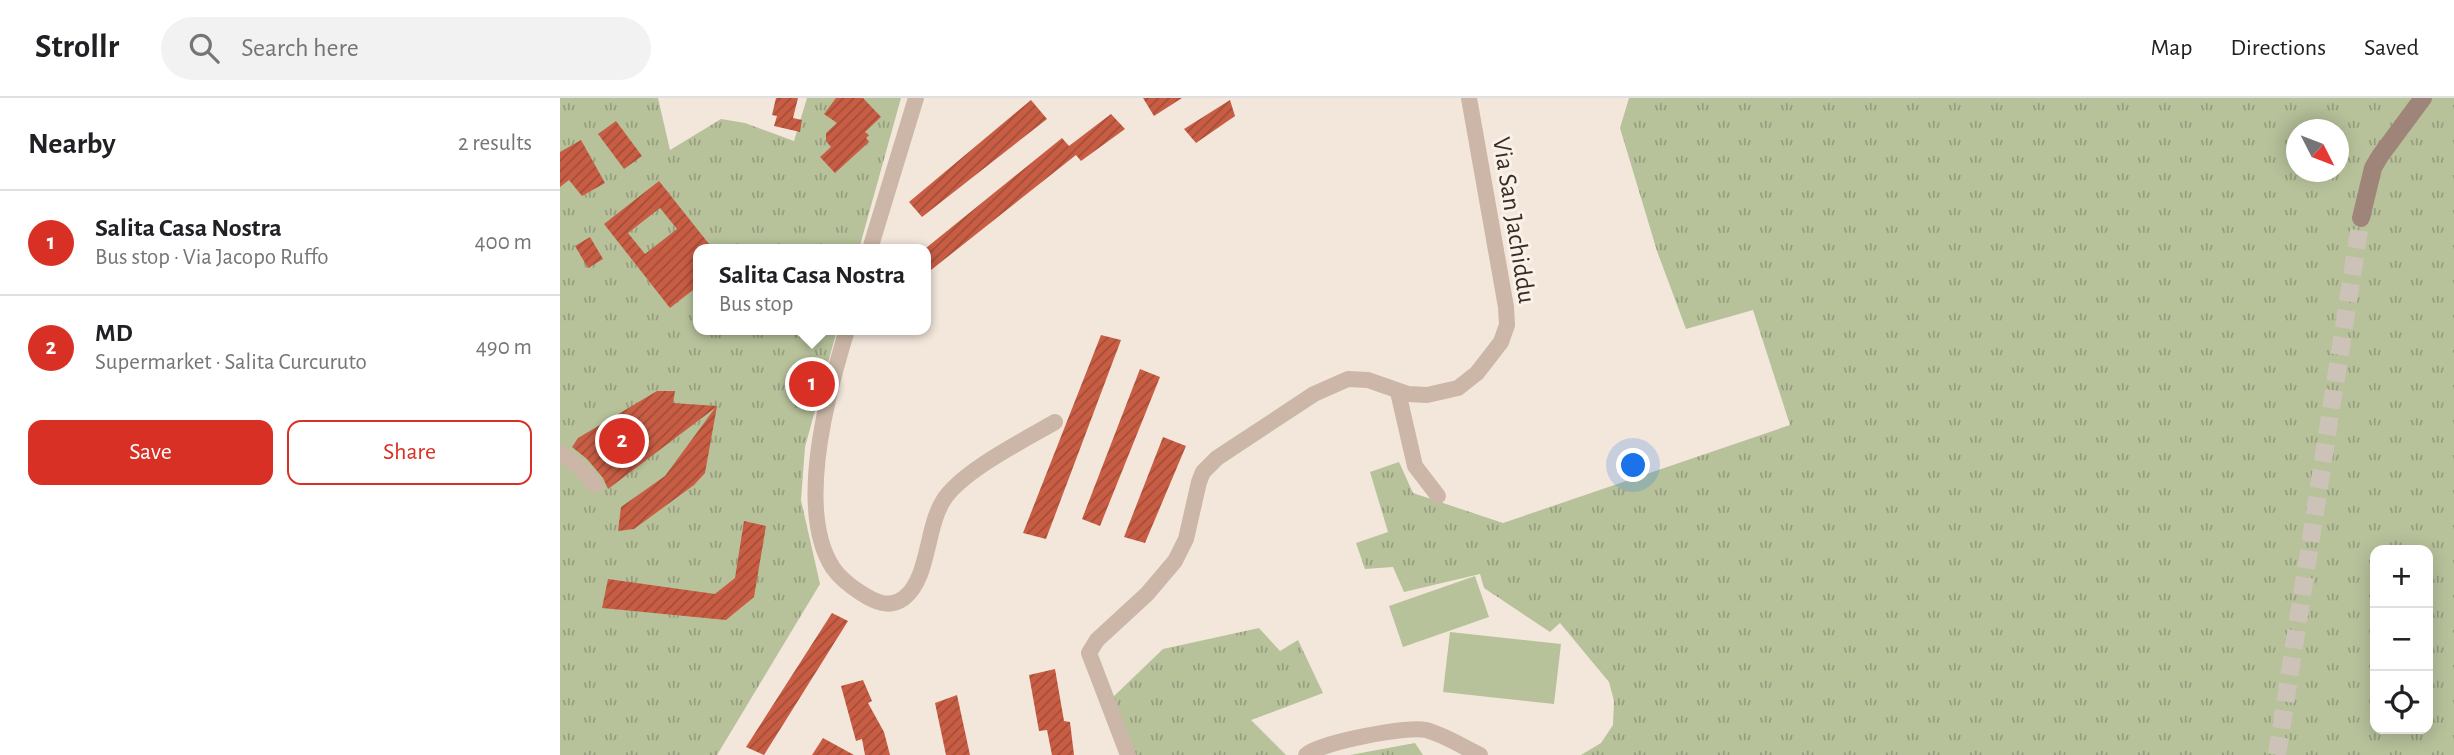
<!DOCTYPE html>
<meta charset="utf-8">
<style>
:root{--surface:#fff;--page:#f2f2f2;--text:#202124;--muted:#757577;--line:#e0e0e0;--accent:#d93025}
body{margin:0;font-family:"Alegreya Sans",sans-serif;background:var(--page);color:var(--text)}
.controls{position:absolute;right:21px;bottom:21px;display:grid;overflow:hidden;border-radius:14px;box-shadow:0 4px 18px #0003}
.controls button{width:63px;height:63px;display:grid;place-items:center;padding:0;border:0;border-bottom:2px solid var(--line);background:var(--surface);color:var(--text);font:35px sans-serif}
.compass{position:absolute;left:1726px;top:21px;width:63px;height:63px;border-radius:50%;background:var(--surface);box-shadow:0 4px 18px #0003;rotate:132deg}
.you{position:absolute;left:1074px;top:368px;width:24px;height:24px;margin:-18px;border:5px solid #fff;border-radius:50%;background:#1a73e8;box-shadow:0 0 0 10px #1a73e833}
.badge{display:grid;place-items:center;width:46px;height:46px;border-radius:50%;background:var(--accent);color:#fff;font-size:23px;font-weight:700}
.pin{position:absolute;translate:-50% -50%;border:4px solid #fff;box-shadow:0 2px 7px #0006}
.popup{position:absolute;left:133px;top:146px;width:238px;height:91px;box-sizing:border-box;display:grid;place-content:center;border-radius:14px;background:var(--surface);filter:drop-shadow(0 2px 5px #0005);font-size:23px;white-space:nowrap;color:var(--muted)}
.popup b{font-size:26px;color:var(--text)}
.popup::after{content:'';position:absolute;left:50%;top:100%;margin-left:-14px;border:14px solid transparent;border-top-color:var(--surface)}
.list{margin:0;padding:0;list-style:none}
h2{display:flex;justify-content:space-between;align-items:center;height:91px;margin:0;padding:0 28px;font-size:30px}
h2 small{font-size:23px;font-weight:400;color:var(--muted)}
.list li{display:grid;grid-template-columns:46px 1fr auto;gap:21px;align-items:center;box-sizing:border-box;height:105px;padding:0 28px;border-top:2px solid var(--line)}
.list b{display:block;font-size:26px;white-space:nowrap}
.list p{margin:0;font-size:23px;white-space:nowrap;color:var(--muted)}
.list em{font-size:23px;font-style:normal;color:var(--muted)}
.actions{display:flex;gap:14px;padding:21px 28px}
.actions a{flex:1;padding:16px 0;border:2px solid var(--accent);border-radius:14px;text-align:center;font-size:24px;color:var(--accent)}
.actions .main{background:var(--accent);color:#fff}
.icon{flex:none;width:38px;height:38px;fill:none;stroke:currentColor;stroke-width:2;stroke-linecap:round;stroke-linejoin:round}
.map{position:relative;flex:none;width:1894px;height:657px;overflow:hidden}
header{display:flex;align-items:center;gap:42px;box-sizing:border-box;height:98px;padding:0 35px;background:var(--surface);border-bottom:2px solid var(--line)}
header strong{font-size:33px}
nav{display:flex;gap:38px;margin-inline-start:auto;font-size:24px}
.search{width:490px;height:63px;background:var(--page);display:flex;align-items:center;gap:18px;box-sizing:border-box;padding:0 24px;border-radius:38px;color:var(--muted);font-size:26px}
main{display:flex}
aside{flex:1;background:var(--surface)}
.map>svg:first-child{display:block}
</style>
<header>
<strong>Strollr</strong>
<div class="search"><svg class="icon" aria-label="search" viewBox="0 0 24 24"><circle cx="10" cy="10" r="6"/><path d="M15 15l6 6"/></svg>Search here</div>
<nav><a>Map</a><a>Directions</a><a>Saved</a></nav>
</header>
<main>
<aside>
<h2>Nearby<small>2 results</small></h2>
<ul class="list">
<li><span class="badge">1</span><div><b>Salita Casa Nostra</b><p>Bus stop · Via Jacopo Ruffo</p></div><em>400 m</em></li>
<li><span class="badge">2</span><div><b>MD</b><p>Supermarket · Salita Curcuruto</p></div><em>490 m</em></li>
</ul>
<div class="actions"><a class="main">Save</a><a>Share</a></div>
</aside>
<div class="map">
<svg width="1894" height="657" viewBox="0 0 1894 657">
<defs>
<pattern id="grass-tufts" width="24" height="20" patternUnits="userSpaceOnUse" patternTransform="scale(1.75)"><rect width="24" height="20" fill="#b7c29b"/><path d="M3 7l-1-3M5 7V3M7 7l1-3M15 17l-1-3M17 17v-4M19 17l1-3" fill="none" stroke="#969e7e"/></pattern>
<pattern id="building-hatch" width="6" height="6" patternUnits="userSpaceOnUse" patternTransform="scale(1.75)"><rect width="6" height="6" fill="#c85d44"/><path d="M-1 1l2-2M0 6l6-6M5 7l2-2" fill="none" stroke="#a34d39"/></pattern>
</defs>
<rect width="100%" height="100%" fill="#f3e7dc"/>
<g fill="url(#grass-tufts)" fill-rule="evenodd">
<polygon points="0,0 98,0 110,52 161,21 185,25 234,43 247,0 341,0 299,151 138,151 138,232 277,232 245,349 241,402 260,486 157,657 0,657"/>
<path d="M 1069,0 L 1894,0 L 1894,657 L 1021,657 L 1041,645 L 1053,627 L 1054,603 L 1049,584 L 1000,525 L 990,534 L 924,490 L 920,476 L 844,494 L 833,469 L 805,471 L 796,445 L 828,434 L 810,374 L 839,364 L 853,395 L 943,425 L 1230,327 L 1193,212 L 1126,231 L 1097,153 L 1060,30 ZM 1736,32 L 1778,32 L 1778,74 L 1736,74 ZM 1815,452 L 1868,452 L 1868,631 L 1815,631 Z"/>
<polygon points="699,530 720,553 738,542 763,595 691,622 726,657 575,657 553,599 603,551"/>
<polygon points="855,645 863,657 789,657 790,657"/>
</g>
<g fill="#b7c29b">
<polygon points="915,478 929,519 843,549 829,508"/>
<polygon points="890,534 1001,546 994,606 883,594"/>
</g>
<g fill="url(#building-hatch)" fill-rule="evenodd">
<polygon points="216,0 238,0 233,20 242,22 240,34 214,28 217,18 212,17"/>
<polygon points="276,0 303,0 321,19 305,34 309,37 306,40 309,44 275,75 260,59 271,49 266,43 266,35 277,25 264,16"/>
<polygon points="583,0 622,0 594,18"/>
<polygon points="471,2 487,21 362,119 349,104"/>
<polygon points="670,2 675,18 636,45 624,31"/>
<polygon points="551,16 565,31 521,63 516,57 366,176 366,150 502,40 509,48"/>
<polygon points="56,23 82,58 64,71 38,36"/>
<polygon points="21,42 45,85 22,98 9,82 0,89 0,54"/>
<path d="M 99,83 L 153,151 L 138,151 L 138,188 L 110,210 L 44,126 ZM 100,110 L 117,131 L 85,156 L 68,135 Z"/>
<polygon points="30,139 43,161 28,170 15,148"/>
<polygon points="541,237 561,242 486,441 463,435"/>
<polygon points="580,271 600,279 540,428 522,421"/>
<polygon points="97,293 115,293 113,305 157,308 145,375 134,387 74,431 58,433 61,409 105,378 155,310 48,391 43,380 27,361 12,349 18,340"/>
<polygon points="603,339 626,348 585,445 564,439"/>
<polygon points="184,423 206,428 194,499 166,522 42,510 48,481 155,496 175,480"/>
<polygon points="272,515 288,523 204,657 186,649"/>
<polygon points="495,571 504,623 510,624 514,657 492,657 487,632 479,633 469,577"/>
<polygon points="303,582 312,603 308,605 324,634 330,657 305,657 302,641 296,643 281,588"/>
<polygon points="397,597 410,657 386,657 375,605"/>
<polygon points="263,640 294,657 252,657"/>
</g>
<g fill="none" stroke-linecap="round" stroke-linejoin="round">
<polyline stroke="#cdc2b8" stroke-width="18" stroke-dasharray="18 9" stroke-linecap="butt" points="1717,657 1801,120"/>
<g stroke="#cbb6a7" stroke-width="16">
<polyline points="310,151 356,0"/>
<path d="M 287,232 C 268,293 235,412 273,470 C 280,480 290,488 301,495 C 315,504 329,511 344,500 C 369,481 366,430 383,403 C 400,374 466,341 495,324"/>
<polyline points="838,294 855,368 878,398"/>
<polyline points="0,355 19,368 35,387"/>
<polyline points="568,657 529,555 537,542 587,496 615,463 626,441 639,384 643,374 657,360 754,296 788,281 808,282 848,296 867,297 898,290 917,275 941,244 947,227 946,209 909,0"/>
<path d="M 746,657 C 761,644 847,628 866,632 C 885,637 903,649 920,657"/>
</g>
<polyline stroke="#9f8479" stroke-width="18" points="1801,120 1813,70 1820,58 1863,0"/>
</g>
<g text-anchor="middle" stroke-width="6" stroke-linejoin="round" paint-order="stroke">
<g font-size="26" fill="#372c28" stroke="#faf1e8">
<text transform="translate(955 122) rotate(81)" y="9">Via San Jachiddu</text>
</g>
</g>
</svg>
<div class="controls">
<button>+</button>
<button>−</button>
<button><svg class="icon" aria-label="locate" viewBox="0 0 24 24"><circle cx="12" cy="12" r="6"/><path d="M12 2v4M12 18v4M2 12h4M18 12h4"/></svg></button>
</div>
<svg class="compass" viewBox="-18 -18 36 36"><path d="M0-13l5 13h-10z" fill="#e53935"/><path d="M0 13l5-13h-10z" fill="#757577"/></svg>
<div class="you"></div>
<div class="pin badge" style="left:252px;top:286px">1</div>
<div class="popup"><b>Salita Casa Nostra</b>Bus stop</div>
<div class="pin badge" style="left:62px;top:343px">2</div>
</div>
</main>
